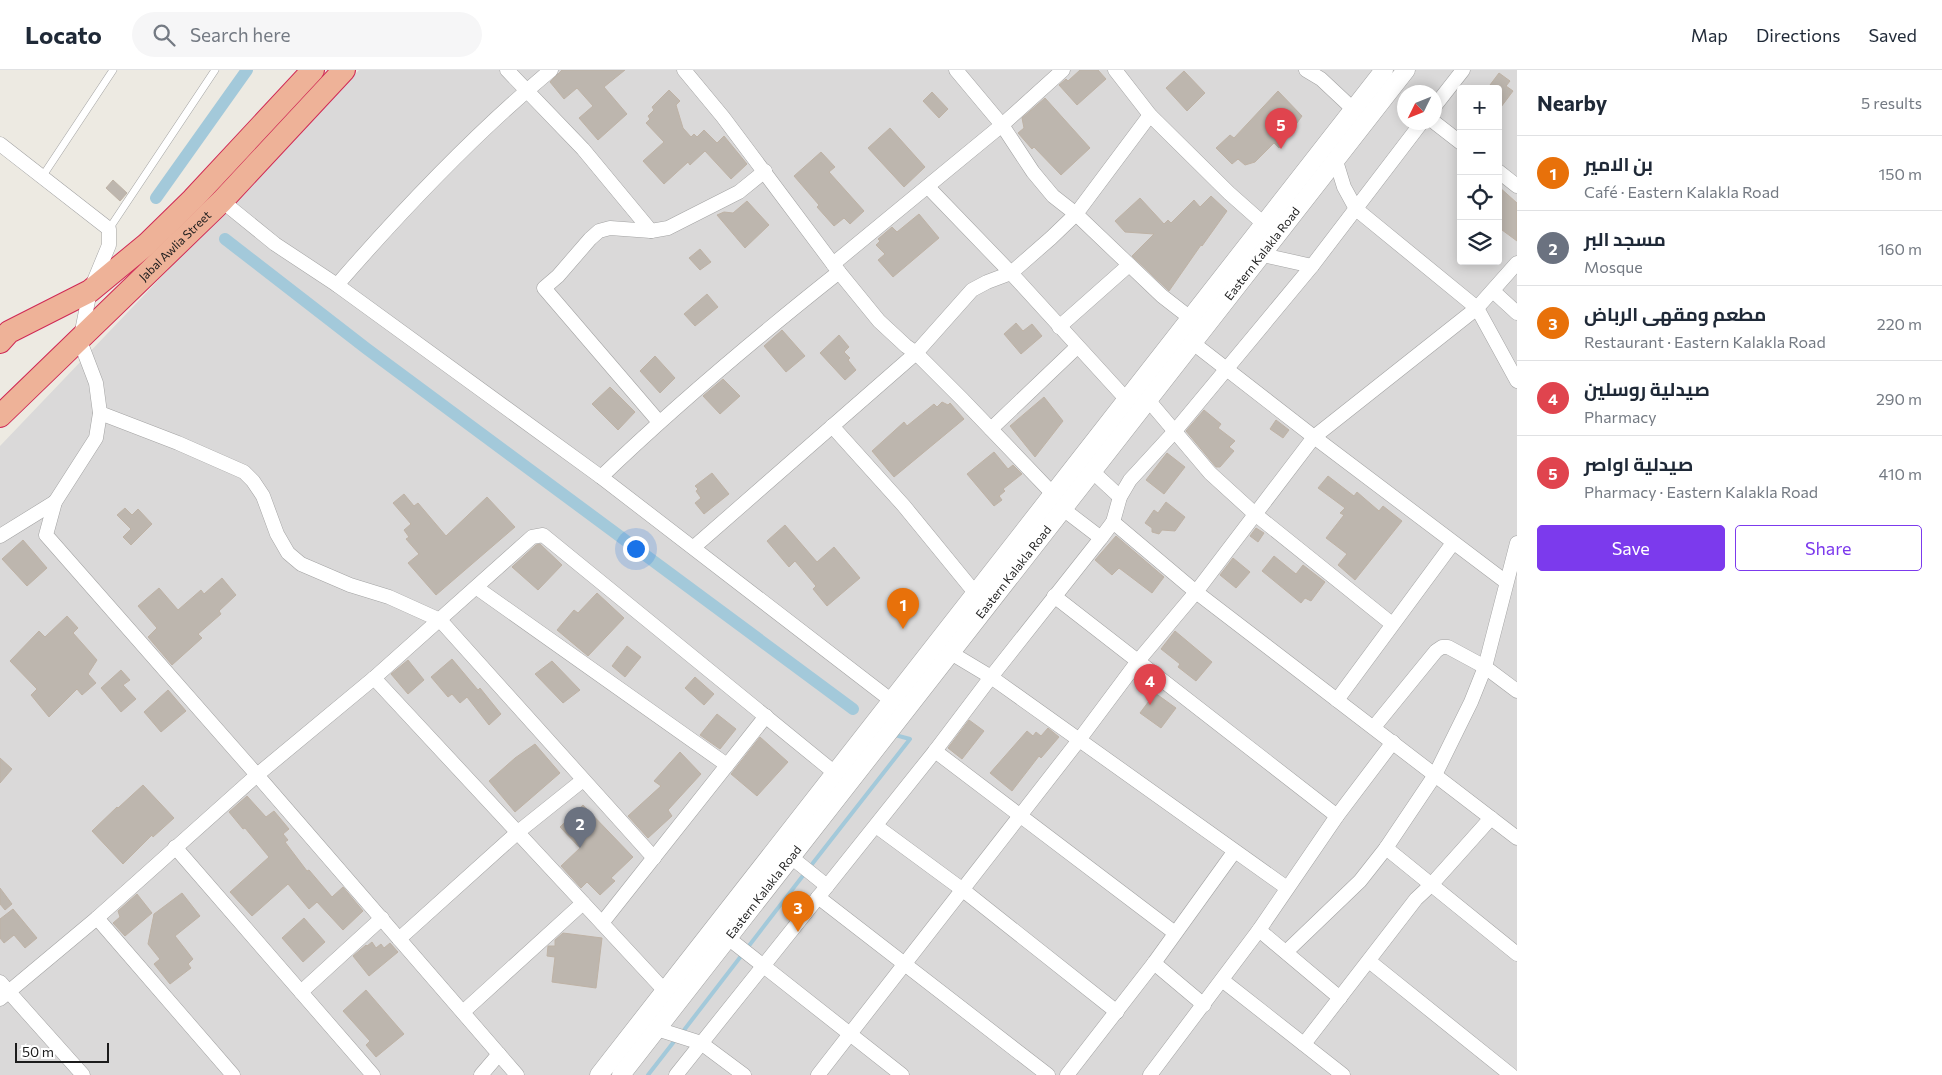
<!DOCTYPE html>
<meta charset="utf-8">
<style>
:root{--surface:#fff;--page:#f6f6f7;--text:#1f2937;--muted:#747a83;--line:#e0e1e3;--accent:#7c3aed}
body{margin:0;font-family:Commissioner,Cairo,sans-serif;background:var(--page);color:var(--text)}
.controls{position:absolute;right:15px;top:15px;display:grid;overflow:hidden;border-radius:5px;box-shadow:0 2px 12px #0003}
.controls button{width:45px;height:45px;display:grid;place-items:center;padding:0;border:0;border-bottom:1px solid var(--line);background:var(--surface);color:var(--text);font:25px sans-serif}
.compass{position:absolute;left:1397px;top:15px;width:45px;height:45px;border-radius:50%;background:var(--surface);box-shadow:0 2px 12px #0003;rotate:227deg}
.scale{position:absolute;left:15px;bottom:12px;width:94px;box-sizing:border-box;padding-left:5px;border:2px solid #1c1c1c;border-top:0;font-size:14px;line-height:18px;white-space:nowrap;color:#1c1c1c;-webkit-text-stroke:4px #fff;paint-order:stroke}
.you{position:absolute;left:635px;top:478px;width:18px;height:18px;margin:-12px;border:4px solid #fff;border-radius:50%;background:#1a73e8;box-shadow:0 0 0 8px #1a73e833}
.badge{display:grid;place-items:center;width:32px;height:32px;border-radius:50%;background:var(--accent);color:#fff;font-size:16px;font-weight:700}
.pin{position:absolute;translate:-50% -41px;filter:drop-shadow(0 1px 2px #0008)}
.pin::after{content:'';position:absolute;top:26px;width:18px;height:15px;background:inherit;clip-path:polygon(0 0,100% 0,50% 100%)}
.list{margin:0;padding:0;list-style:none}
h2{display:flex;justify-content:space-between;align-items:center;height:65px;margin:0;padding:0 20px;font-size:21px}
h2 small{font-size:16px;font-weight:400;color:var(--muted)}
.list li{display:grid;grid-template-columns:32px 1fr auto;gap:15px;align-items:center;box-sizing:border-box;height:75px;padding:0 20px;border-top:1px solid var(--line)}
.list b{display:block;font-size:19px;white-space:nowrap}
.list p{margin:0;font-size:16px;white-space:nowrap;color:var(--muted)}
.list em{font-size:16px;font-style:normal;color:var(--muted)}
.actions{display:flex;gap:10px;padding:15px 20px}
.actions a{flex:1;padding:11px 0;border:1px solid var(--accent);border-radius:5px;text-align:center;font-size:18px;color:var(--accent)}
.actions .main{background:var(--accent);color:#fff}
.icon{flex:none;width:28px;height:28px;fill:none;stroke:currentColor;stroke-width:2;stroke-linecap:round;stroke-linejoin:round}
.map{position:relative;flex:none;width:1517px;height:1005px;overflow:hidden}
header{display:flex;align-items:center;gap:30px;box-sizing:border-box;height:70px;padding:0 25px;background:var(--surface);border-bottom:1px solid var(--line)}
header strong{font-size:24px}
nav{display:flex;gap:28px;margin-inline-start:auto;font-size:18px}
.search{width:350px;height:45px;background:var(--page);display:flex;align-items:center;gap:12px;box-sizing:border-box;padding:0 18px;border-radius:28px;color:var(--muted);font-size:19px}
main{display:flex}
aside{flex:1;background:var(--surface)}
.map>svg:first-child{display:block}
</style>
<header>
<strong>Locato</strong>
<div class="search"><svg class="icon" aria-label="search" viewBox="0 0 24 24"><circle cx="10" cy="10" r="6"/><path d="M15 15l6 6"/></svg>Search here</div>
<nav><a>Map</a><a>Directions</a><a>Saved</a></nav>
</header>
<main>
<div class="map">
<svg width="1517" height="1005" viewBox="0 0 1517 1005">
<rect width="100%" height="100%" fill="#edeae2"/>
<path fill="#dad9d9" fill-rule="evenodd" d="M 359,0 L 1517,0 L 1517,1005 L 0,1005 L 0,376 ZM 1461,19 L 1498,19 L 1498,191 L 1461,191 ZM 1404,22 L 1434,22 L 1434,52 L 1404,52 Z"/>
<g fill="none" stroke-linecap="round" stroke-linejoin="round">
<g stroke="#a3c9da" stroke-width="4">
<polyline points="809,798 910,669 895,665"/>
<polyline points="681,964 805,803"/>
<polyline points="648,1005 676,969"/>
</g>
<g stroke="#a3c9da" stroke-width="12">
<polyline points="156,128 247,0"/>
<polyline points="225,169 367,279 853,639"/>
</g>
</g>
<g fill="#bdb6ae" stroke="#beb2a5">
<polygon points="562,0 625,0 604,17 627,44 598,70 579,48 593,36 577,18 564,29 550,12"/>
<polygon points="1080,0 1098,0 1106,9 1077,35 1059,15 1066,9 1068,11"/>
<polygon points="1184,1 1205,23 1187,41 1166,18"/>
<polygon points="1499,3 1510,11 1506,16 1513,21 1498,41 1498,19 1487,19"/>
<polygon points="669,20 680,31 676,35 683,58 691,67 694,64 697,67 704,60 717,73 724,66 747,94 731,109 705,81 690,95 688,92 664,114 643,91 664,72 646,53 650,49 648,46 654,40 652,37"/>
<polygon points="1278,21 1302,46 1279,78 1274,73 1255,92 1245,95 1238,89 1232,94 1216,78 1230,65 1234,68"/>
<polygon points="932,22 948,39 939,48 923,31"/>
<polygon points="1045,28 1090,78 1061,105 1034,77 1032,79 1018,63 1024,58 1022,48"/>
<polygon points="890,58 925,97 904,117 868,78"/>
<polygon points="821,82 835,97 829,102 864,141 850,154 844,148 834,156 817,137 819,135 794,106"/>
<polygon points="113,110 127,123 120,131 106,118"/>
<polygon points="1498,116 1517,133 1517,171 1498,157"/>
<polygon points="1211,126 1227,141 1202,176 1201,175 1169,221 1132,186 1154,164 1125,162 1115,151 1140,128 1164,154 1168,150 1171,153 1194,130 1200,137"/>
<polygon points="747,131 769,155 745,178 717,145 724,142 733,143"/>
<polygon points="919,144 939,168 893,207 878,190 885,184 876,175 880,171 878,169 892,157 897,162"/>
<polygon points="700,179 711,192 700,200 689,188"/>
<polygon points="707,224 718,237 695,256 684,244"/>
<polygon points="1016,253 1023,261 1032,254 1042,266 1021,284 1004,264"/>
<polygon points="782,260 805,286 786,302 764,276"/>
<polygon points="839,265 849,277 844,282 850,288 848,290 856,300 845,310 820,283"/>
<polygon points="655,286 675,308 660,323 640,301"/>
<polygon points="723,309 740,326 720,344 703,326"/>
<polygon points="610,317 635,342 618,360 592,334"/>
<polygon points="1044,327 1063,351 1035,387 1010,356"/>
<polygon points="942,332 948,335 950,333 964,349 894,407 872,381 904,352 907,356 934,334 937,337"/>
<polygon points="1204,340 1221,354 1218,358 1235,371 1229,377 1234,381 1220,397 1216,397 1186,361"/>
<polygon points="1276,350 1289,360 1283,368 1270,359"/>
<polygon points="994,382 1008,399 1013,395 1022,404 1003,419 1005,421 999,426 1002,430 994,436 967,404"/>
<polygon points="1167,383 1185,397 1164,424 1146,410"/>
<polygon points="712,403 729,424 704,444 695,433 701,428 696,421 698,419 695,416"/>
<polygon points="1328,406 1354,426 1357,422 1379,441 1383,436 1402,451 1355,510 1338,495 1347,484 1326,468 1344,445 1340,443 1345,438 1318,418"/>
<polygon points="404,424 414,436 418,433 446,466 487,427 515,457 436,525 408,493 419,484 406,469 409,467 404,460 411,454 393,433"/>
<polygon points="1166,432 1185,447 1175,461 1162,460 1159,464 1152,462 1152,458 1145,453 1154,440 1158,443"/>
<polygon points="125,438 132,445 138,439 152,454 131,475 123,467 131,459 117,445"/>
<polygon points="785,455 817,492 834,477 860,508 827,536 813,519 816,516 795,491 789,497 767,471"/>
<polygon points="1256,458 1264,463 1258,472 1250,466"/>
<polygon points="1116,466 1164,507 1152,523 1119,498 1112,505 1095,490"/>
<polygon points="23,470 47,498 27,516 2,489"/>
<polygon points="540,474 562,495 538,520 512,497 536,475"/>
<polygon points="1274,486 1296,504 1303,495 1325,512 1311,531 1305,528 1301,533 1262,501"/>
<polygon points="1233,488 1250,502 1236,518 1220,505"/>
<polygon points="222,508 236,525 219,541 221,544 198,564 202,568 172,595 148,567 157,558 138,536 159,518 178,540 201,520 204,524"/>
<polygon points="597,523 624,548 588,586 557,560 574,540 578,543"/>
<polygon points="67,546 78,558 73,563 97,590 88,604 96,613 82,625 77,619 49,647 31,625 37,619 10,591 39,561 45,567"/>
<polygon points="1175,561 1212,592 1196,611 1178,597 1180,594 1161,579"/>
<polygon points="627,576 641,587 625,607 612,596"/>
<polygon points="452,589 478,620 480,618 501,644 489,655 467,627 460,633 452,624 448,627 431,607"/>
<polygon points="408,590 424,610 408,624 391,604"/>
<polygon points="552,591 580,620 563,633 535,604"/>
<polygon points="121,600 130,610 123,615 136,629 121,642 101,618"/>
<polygon points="695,607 714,624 704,635 685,618"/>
<polygon points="168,620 186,641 161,662 144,642"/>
<polygon points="1155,623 1176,638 1161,658 1140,643"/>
<polygon points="717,644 736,659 720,679 700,665"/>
<polygon points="969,650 984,661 962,689 948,678"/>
<polygon points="1048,658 1059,667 1041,688 1039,686 1012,721 990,703 1027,661 1033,666 1036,662 1041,666"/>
<polygon points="760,667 788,692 757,726 731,704"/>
<polygon points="535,674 560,703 515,742 489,711 515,688"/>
<polygon points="680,682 701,704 668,740 672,746 648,768 628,746 661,716 654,711"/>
<polygon points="0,688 12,699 0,713"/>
<polygon points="143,715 174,748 153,767 152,765 123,794 92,761 117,737 118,738"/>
<polygon points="247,726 266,747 274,741 289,759 283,764 288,770 285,772 307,801 309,800 332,827 343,817 363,841 343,860 317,832 309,839 288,814 252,846 230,822 269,787 245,758 243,759 229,742"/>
<polygon points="583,735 633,787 611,808 615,811 600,825 587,812 581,818 561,796 580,778 560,757"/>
<polygon points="0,818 12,834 5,840 0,834"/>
<polygon points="182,823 200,846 175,866 193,889 188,894 191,898 170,914 154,894 160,889 148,874 154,844"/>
<polygon points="137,824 152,843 125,866 113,853 120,847 118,841"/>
<polygon points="13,839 37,868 25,878 14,865 4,873 0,868 0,849"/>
<polygon points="304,848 325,872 303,892 282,868"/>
<polygon points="563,863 602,868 596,918 552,912 555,887 547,886 548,876 555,876 555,870"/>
<polygon points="372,872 376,878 381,874 384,878 390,873 398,882 369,906 353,886 366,875 367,876"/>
<polygon points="366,920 404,964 376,987 366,975 370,971 343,941"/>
</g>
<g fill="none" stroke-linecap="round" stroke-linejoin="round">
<g stroke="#a3a3a3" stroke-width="8">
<g id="service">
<polyline points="42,107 113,0"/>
<polyline points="109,159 215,0"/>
</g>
</g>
<g stroke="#a3a3a3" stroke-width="15">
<g id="minor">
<polyline points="507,0 583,79 651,161"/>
<polyline points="684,0 723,47 839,202 879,251 906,276 916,283 962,329 1053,424"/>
<polyline points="956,0 1002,55 1033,102 1053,126 1076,144 1162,226 1198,254"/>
<polyline points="1115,0 1150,45 1229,123 1264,154"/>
<polyline points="1306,0 1321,9 1353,39"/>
<polyline points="1434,37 1463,0"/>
<polyline points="1434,52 1461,73"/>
<polyline points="0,74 109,159 109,175 90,221 80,271 96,313 100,343 96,368 55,432 46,465 257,705 517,1005"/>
<polyline points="1336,91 1344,117 1356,139 1477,238 1517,311"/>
<polyline points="1498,101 1517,116"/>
<polyline points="928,117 1011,203 1127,330"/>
<polyline points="222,131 275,174 337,215 601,407 892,631"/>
<polyline points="1263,185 1312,196"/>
<polyline points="833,194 1002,55 1063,0"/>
<path d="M 337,215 C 403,139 473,65 551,0"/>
<polyline points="1493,221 1517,243"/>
<polyline points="1059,257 1129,195"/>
<polyline points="1193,273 1314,367 1506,512"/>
<polyline points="1149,331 1210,403 1255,444 1392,554"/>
<polyline points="100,343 178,373 244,402 253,411 263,426 277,464 288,483 301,494 350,515 389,527 440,550 654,788"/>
<polyline points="659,352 544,218 558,206 590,169 599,161 610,158 651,161 668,158 739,122 765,101"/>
<polyline points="832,356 904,436 976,524"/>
<polyline points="991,359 1077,277"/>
<polyline points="1093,402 1120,427"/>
<path d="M 601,407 C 677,334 757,267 839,202"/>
<polyline points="1063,439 1101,468"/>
<polyline points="1113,452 1196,522 1517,768"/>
<polyline points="0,466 55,432"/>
<polyline points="694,477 916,283 972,220 987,212 1011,203 1051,168 1076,144 1150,45"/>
<polyline points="477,518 727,695"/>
<polyline points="1054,526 1337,746"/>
<polyline points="951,583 991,607 1287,818"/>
<polyline points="374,608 665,921"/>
<polyline points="1337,630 1453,473"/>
<polyline points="1374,657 1436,581 1442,577 1448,577 1485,597 1517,621"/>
<polyline points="935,681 1175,863"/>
<polyline points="876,756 963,820 1117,942"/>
<polyline points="175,777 373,1005"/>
<polyline points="1386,778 1517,884"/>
<polyline points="791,787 827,816"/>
<polyline points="818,827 1048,1005"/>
<polyline points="97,848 233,1005"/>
<polyline points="602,853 766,646"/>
<polyline points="1259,860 1340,928"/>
<polyline points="728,868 902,1005"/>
<polyline points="399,869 518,762 583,710"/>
<polyline points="1286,882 1360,811 1386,778 1435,705 1471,632 1485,597 1517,473"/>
<polyline points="1369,891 1511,1005"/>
<polyline points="1154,893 1204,935"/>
<polyline points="1222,910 1343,1005"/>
<polyline points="0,912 83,1005"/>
<polyline points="301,922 382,848"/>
<polyline points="0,929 97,848 257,705 374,608 532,467 543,465 835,703"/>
<polyline points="463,942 583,833"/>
<polyline points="657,959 701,973 744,1005"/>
<polyline points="1304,974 1416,829 1431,815 1491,748"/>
<polyline points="481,1005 499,984"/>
<polyline points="676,1005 935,681 991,607 1101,468 1113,452 1120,427 1130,410 1175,361 1312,196 1422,52"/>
<polyline points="818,1005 1079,670 1138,591 1196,522 1314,367 1477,238 1517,193"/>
<polyline points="1067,1005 1154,893 1234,782"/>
<polyline points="1150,1005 1259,860 1337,746 1393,672"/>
</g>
</g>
<g stroke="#a3a3a3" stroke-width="19">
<g id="tertiary">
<polyline points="599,1005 1384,0"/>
<path id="s1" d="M 621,1005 L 1406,0"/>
</g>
</g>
<g stroke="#d02955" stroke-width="24">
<g id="trunk">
<polyline points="0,272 9,262 90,221 147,174 193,129 313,0"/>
<path id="s2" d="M 0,346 L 222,131 L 344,0"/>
</g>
</g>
<use href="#service" stroke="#fff" stroke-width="7"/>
<use href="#minor" stroke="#fff" stroke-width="14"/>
<use href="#tertiary" stroke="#fff" stroke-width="18"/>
<use href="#trunk" stroke="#eeb298" stroke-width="22"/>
</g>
<g text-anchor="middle" stroke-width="4" stroke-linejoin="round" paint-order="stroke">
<g font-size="12" fill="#1c1c1c" stroke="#fff">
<text dy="4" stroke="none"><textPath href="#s2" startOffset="244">Jabal Awlia Street</textPath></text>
<text dy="4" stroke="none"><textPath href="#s1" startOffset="1042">Eastern Kalakla Road</textPath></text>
<text dy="4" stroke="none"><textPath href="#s1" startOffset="638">Eastern Kalakla Road</textPath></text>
<text dy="4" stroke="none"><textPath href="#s1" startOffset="232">Eastern Kalakla Road</textPath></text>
</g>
</g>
</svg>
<div class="controls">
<button>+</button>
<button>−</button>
<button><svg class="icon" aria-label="locate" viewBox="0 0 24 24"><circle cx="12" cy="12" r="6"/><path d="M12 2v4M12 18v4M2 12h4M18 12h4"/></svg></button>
<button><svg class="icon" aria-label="layers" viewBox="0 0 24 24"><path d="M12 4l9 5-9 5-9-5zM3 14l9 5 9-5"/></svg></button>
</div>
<svg class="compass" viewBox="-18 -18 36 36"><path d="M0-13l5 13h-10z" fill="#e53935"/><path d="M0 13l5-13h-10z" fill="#747a83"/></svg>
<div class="scale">50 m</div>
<div class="you"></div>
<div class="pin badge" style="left:903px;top:559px;background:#e8710a">1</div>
<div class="pin badge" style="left:580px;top:778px;background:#6b7280">2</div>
<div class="pin badge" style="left:798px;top:862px;background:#e8710a">3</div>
<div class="pin badge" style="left:1150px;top:635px;background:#e0444e">4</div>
<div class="pin badge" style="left:1281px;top:79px;background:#e0444e">5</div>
</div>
<aside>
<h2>Nearby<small>5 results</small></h2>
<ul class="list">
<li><span class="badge" style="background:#e8710a">1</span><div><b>بن الامير</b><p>Café · Eastern Kalakla Road</p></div><em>150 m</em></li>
<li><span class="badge" style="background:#6b7280">2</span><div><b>مسجد البر</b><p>Mosque</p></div><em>160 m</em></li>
<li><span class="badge" style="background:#e8710a">3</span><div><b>مطعم ومقهى الرباض</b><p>Restaurant · Eastern Kalakla Road</p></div><em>220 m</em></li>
<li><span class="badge" style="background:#e0444e">4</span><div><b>صيدلية روسلين</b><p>Pharmacy</p></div><em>290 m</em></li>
<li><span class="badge" style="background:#e0444e">5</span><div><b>صيدلية اواصر</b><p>Pharmacy · Eastern Kalakla Road</p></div><em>410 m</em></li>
</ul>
<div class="actions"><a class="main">Save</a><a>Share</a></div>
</aside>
</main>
